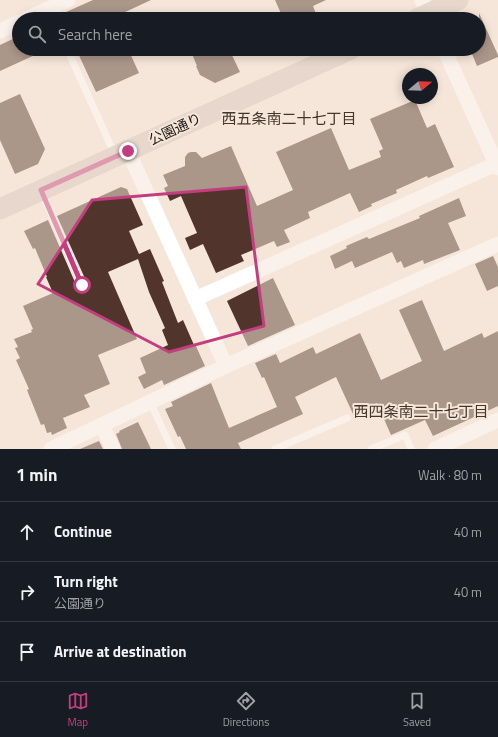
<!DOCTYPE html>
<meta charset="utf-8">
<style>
:root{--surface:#171b24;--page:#20242c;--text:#f1f3f6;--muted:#9ea1a6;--line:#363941;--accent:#c43e7f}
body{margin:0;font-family:"Titillium Web","Noto Sans JP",sans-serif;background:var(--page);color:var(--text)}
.compass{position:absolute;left:402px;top:68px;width:36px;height:36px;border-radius:50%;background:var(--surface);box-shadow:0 2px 10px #0003;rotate:71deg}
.stop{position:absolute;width:12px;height:12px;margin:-9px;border:3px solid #c43e7f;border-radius:50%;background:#fff}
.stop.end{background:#c43e7f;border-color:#fff;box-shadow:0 1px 4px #0008}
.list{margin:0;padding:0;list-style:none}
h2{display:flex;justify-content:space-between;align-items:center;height:52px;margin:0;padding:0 16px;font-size:17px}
h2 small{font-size:13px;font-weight:400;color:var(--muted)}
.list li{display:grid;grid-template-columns:26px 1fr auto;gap:12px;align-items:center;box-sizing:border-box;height:60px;padding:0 16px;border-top:1px solid var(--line)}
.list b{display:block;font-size:15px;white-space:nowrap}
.list p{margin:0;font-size:13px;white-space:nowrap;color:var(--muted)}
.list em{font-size:13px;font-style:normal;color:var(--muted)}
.icon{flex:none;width:22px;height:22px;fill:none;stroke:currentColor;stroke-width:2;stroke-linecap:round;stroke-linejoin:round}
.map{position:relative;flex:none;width:498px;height:449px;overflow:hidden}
.search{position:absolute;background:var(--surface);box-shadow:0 2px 10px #0003;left:12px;right:12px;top:12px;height:44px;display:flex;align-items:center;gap:10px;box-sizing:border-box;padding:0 14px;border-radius:22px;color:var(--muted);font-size:15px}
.sheet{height:232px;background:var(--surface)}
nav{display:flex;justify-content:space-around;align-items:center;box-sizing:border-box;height:56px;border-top:1px solid var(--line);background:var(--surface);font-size:11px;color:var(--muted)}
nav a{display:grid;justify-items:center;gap:2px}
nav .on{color:var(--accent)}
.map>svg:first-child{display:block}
</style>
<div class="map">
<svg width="498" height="449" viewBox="0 0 498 449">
<rect width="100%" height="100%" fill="#f5e6d9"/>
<g fill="#51352c">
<polygon points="93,0 151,0 121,14 123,19 58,19 57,16"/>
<polygon points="275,0 326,0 313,6 318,19 295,19 293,14 283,18"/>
<polygon points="479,13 498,55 498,57 477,66 470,49 479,49"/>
<polygon points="19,36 19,49 48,49 0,71 0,45"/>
<polygon points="76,49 128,49 139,73 96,92"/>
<polygon points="190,49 229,49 240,72 215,83 200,75 196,66 197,66"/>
<polygon points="20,94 45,149 38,164 15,174 0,140 0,103"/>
<polygon points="415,100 427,128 435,124 454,167 428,178 427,176 396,190 397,193 371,204 372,206 359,212 350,193 308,212 310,218 284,230 290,242 277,247 274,241 241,255 244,261 216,273 203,244 190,250 185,238 197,233 181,196 170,201 164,188 168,186 163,175 185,166 185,157 188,153 191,152 196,152 202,158 231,146 257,206 293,190 276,152 331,128 349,170 381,157 379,151 383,149 370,119"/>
<polygon points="121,187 127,189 143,225 129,231 139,254 150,249 164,281 162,282 178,323 183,320 194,345 195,344 205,366 164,385 162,380 144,389 138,377 146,373 140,358 168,345 162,330 165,328 149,292 138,259 108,272 137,339 98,355 110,384 84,395 90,407 63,418 67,428 52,435 51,432 47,433 44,424 41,425 27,390 29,389 16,360 20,358 15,348 18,347 14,339 32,332 31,330 33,329 23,306 53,293 46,277 47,277 35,248 33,249 24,231 48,220 77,287 81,290 84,289 87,286 87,283 57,216"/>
<polygon points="459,198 466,216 448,223 460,250 424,264 423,260 404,268 401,261 397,263 392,252 355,268 352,261 335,269 330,256 347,248 346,246 367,237 369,239 420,218 419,216"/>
<polygon points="493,256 498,267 498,286 487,291 475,264"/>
<polygon points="273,278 295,325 248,346 227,301"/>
<polygon points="422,300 444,351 482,333 484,338 498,331 498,406 433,436 425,420 391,435 377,403 353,414 336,377 295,397 303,414 238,443 241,449 186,449 180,436 178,437 165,409 173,406 171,402 211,383 229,428 277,407 264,377 262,378 255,363 276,354 280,363 313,347 316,354 360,333 381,380 422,361 399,310"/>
<polygon points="138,422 151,449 122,449 116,434 120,432 119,431"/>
<polygon points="99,441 103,449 80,449"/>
</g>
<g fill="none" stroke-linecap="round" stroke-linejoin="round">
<g stroke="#fff" stroke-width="7">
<polyline points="49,9 53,19"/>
<polyline points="67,49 115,155"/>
<polyline points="42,193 82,285"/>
<polyline points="150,402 172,449"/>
<polyline points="275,449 347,418"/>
<polyline points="371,449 405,435 411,449"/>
</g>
<g stroke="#fff" stroke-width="15">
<polyline points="422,0 431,19"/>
<polyline points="26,19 68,0"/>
<polyline points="0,31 19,22"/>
<polyline points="444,49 498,168"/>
<polyline points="128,151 226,366"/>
<polyline points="195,299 498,163"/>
<polyline points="102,425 113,449"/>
<polyline points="51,449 226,366 498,244"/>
<polyline points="435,449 498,420"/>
</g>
<g stroke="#d5c6be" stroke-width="21">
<polyline points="417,19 458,0"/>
<polyline points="0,209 351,49"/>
</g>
</g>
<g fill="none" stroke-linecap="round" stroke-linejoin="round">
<polyline stroke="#c43e7f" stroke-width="5" points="82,285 41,190 128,151"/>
</g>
<path d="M0 0H498V449H0ZM 246,187 L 264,326 L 169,352 L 38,284 L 92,200 Z" fill="#f5e6d9" fill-opacity=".55" fill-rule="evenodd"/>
<path fill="none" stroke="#c43e7f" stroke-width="3" stroke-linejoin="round" d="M 246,187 L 264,326 L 169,352 L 38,284 L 92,200 Z"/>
<g text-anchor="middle" stroke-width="4" stroke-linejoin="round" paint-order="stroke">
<g font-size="14" fill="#1c1712" stroke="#f5e6d9">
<text transform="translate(175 129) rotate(-25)" y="5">公園通り</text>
</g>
<g font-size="15" fill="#43372d" stroke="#f5e6d9">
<text x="289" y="124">西五条南二十七丁目</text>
<text x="421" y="417">西四条南二十七丁目</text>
</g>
</g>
</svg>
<svg class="compass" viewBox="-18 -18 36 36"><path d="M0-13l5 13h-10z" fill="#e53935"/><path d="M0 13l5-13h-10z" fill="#9ea1a6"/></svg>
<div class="stop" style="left:82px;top:285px"></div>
<div class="stop end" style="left:128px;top:151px"></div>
<div class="search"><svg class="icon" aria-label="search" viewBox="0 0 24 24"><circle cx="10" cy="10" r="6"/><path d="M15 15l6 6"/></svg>Search here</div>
</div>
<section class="sheet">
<h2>1 min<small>Walk · 80 m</small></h2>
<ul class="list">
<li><svg class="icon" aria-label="ahead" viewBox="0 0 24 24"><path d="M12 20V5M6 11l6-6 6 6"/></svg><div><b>Continue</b></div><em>40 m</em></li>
<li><svg class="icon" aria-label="right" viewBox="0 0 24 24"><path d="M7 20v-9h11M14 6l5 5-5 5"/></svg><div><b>Turn right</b><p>公園通り</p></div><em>40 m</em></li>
<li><svg class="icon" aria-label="arrive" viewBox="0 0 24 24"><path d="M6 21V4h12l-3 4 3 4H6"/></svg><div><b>Arrive at destination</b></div></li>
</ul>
</section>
<nav>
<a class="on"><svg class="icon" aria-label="map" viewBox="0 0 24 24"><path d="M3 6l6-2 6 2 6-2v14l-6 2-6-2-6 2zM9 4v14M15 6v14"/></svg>Map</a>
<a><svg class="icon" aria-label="directions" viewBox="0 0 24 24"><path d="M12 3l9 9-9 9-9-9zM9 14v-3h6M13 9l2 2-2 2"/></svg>Directions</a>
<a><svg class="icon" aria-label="saved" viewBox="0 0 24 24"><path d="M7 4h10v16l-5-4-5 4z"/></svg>Saved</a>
</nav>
